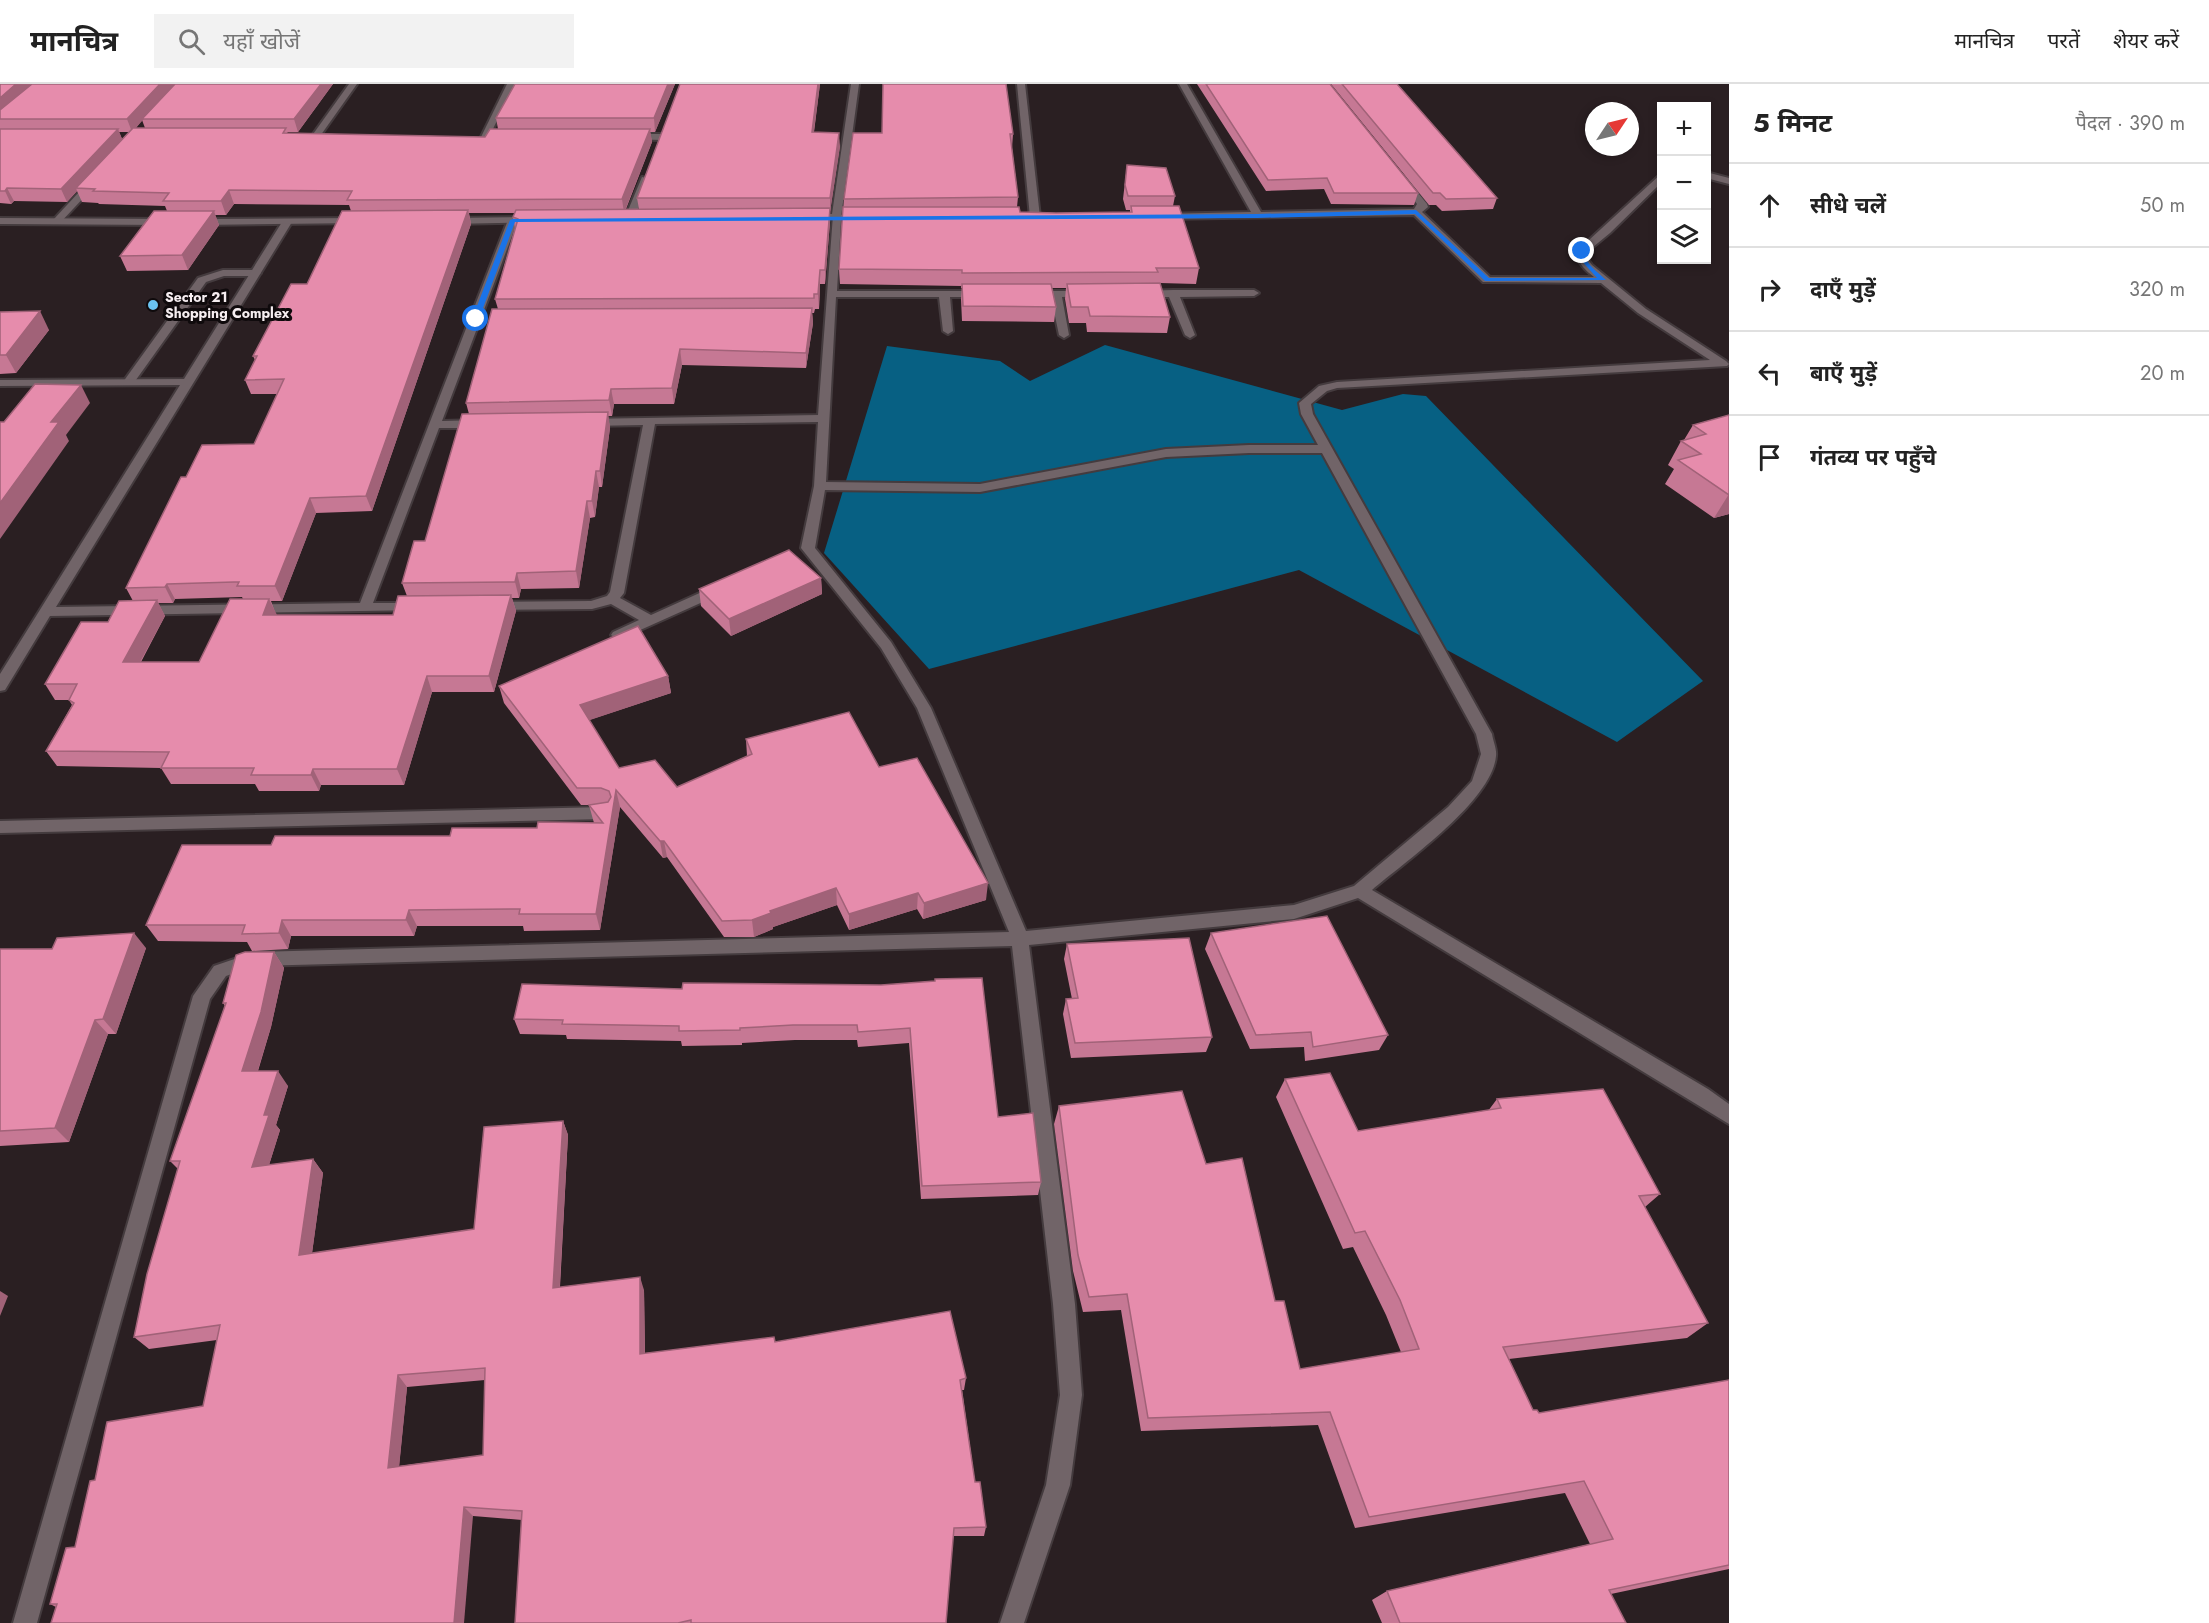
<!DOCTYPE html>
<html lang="hi">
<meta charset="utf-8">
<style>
:root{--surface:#fff;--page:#f2f2f2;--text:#222;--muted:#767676;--line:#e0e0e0}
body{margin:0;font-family:Jost,"Noto Sans Devanagari",sans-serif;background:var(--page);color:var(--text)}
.controls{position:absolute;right:18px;top:18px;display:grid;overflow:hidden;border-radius:0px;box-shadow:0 3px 9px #0003}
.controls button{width:54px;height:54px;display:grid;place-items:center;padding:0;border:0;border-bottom:2px solid var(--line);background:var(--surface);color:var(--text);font:30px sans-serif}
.compass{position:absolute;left:1585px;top:18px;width:54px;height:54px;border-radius:50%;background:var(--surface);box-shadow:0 3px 9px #0003;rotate:55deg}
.stop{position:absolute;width:18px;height:18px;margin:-14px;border:4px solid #1a73e8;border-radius:50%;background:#fff}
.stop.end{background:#1a73e8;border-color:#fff;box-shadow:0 2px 6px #0008}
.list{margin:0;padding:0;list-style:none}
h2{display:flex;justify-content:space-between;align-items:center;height:78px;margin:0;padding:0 24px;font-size:26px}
h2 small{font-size:20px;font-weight:400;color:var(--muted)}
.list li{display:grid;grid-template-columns:39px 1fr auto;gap:18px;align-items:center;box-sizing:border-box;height:84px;padding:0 24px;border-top:2px solid var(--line)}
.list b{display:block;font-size:22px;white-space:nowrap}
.list em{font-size:20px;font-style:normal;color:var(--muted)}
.icon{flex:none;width:33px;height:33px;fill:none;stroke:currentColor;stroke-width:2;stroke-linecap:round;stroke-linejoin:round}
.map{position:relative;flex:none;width:1729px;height:1539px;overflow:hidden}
header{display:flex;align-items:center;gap:36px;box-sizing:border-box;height:84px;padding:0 30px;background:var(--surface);border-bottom:2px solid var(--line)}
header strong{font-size:28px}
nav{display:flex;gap:33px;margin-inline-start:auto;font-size:21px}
.search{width:420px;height:54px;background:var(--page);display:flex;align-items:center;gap:15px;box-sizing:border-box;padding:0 21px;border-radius:0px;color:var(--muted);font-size:22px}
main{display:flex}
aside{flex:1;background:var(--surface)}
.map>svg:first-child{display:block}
</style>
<header>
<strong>मानचित्र</strong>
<div class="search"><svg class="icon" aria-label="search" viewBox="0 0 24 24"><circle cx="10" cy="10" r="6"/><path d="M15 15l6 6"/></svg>यहाँ खोजें</div>
<nav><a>मानचित्र</a><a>परतें</a><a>शेयर करें</a></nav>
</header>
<main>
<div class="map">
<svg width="1729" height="1539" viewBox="0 0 1729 1539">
<rect width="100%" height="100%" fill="#2a1f22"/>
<polygon fill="#076083" points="1105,261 1342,326 1403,310 1426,312 1703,597 1617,658 1299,486 929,585 824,469 887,262 1000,277 1030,297"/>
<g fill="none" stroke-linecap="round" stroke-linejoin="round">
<g stroke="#443b3e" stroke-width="4">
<polygon id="service" points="223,186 256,186 261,189 256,192 224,192 206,198 133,300 125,300 123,298 198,194"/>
</g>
<g stroke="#443b3e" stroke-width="4">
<g id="minor">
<polygon points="349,0 357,0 318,55 312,55 311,53"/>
<polygon points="507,0 515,0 489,53 482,55 481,53"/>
<polygon points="1017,0 1025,0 1040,133 1035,136 1030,133"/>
<path d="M 1179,0 L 1187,0 L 1261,128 L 1414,125 L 1417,120 L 1398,96 L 1406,94 L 1427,120 L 1428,123 L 1422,128 L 1490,193 L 1594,193 C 1585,186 1577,179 1577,167 L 1662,89 L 1662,98 L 1610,149 L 1587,168 L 1587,174 L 1592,181 L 1646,225 L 1726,277 L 1729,280 L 1727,282 L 1337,304 L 1327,307 L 1311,320 L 1313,330 L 1492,650 C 1493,657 1497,665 1496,672 C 1492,717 1406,777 1372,806 L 1708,1005 L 1729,1020 L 1729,1040 L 1358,814 L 1294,835 L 1029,861 L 1075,1220 L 1082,1311 L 1070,1401 L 1024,1539 L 1000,1539 L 1046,1401 L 1060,1311 L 1053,1220 L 1012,862 L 255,882 L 226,892 L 210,915 L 37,1539 L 13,1539 L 193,912 L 214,882 L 255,868 L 1009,848 L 917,624 L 881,564 L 801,464 L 814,402 L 818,338 L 655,340 L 624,509 L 620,514 L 651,531 L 715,502 L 725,502 L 727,505 L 725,508 L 618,556 L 611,551 L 613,548 L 639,536 L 611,520 L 592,525 L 493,526 L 486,522 L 493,518 L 591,517 L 607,512 L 610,508 L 643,341 L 589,342 L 585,341 L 585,335 L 818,331 L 833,131 L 865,130 L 870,133 L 865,136 L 841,136 L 837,207 L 984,207 L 989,210 L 984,213 L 950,213 L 953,247 L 948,250 L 943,247 L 939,213 L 836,213 L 826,398 L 980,400 L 1166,365 L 1249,361 L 1318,361 L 1301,330 L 1299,319 L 1319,302 L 1337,298 L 1710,276 L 1638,229 L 1601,199 L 1483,198 L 1414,131 L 1158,135 L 1158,131 L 1161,130 L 1251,128 ZM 1249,369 L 1322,369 L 1476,650 L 1481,670 L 1472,697 L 1448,723 L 1354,802 L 1294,821 L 1026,847 L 931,624 L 891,558 L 815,464 L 825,406 L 980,408 L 1166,373 Z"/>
<polygon points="631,50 661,50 665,53 661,56 628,55 628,51"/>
<polygon points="1706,88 1729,94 1729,100 1706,94"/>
<polygon points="642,93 650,95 634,136 626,138 624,136"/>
<polygon points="92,94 100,96 60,139 54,139 54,135"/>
<polygon points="513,133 518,136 442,337 482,336 488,340 482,344 439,344 373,519 416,519 423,523 421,526 50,532 5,606 0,607 0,590 180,301 0,302 0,296 184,295 282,138 290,136 292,138 56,523 360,519 508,136"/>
<polygon points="1173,206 1254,206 1259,209 1254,212 1180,213 1195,251 1190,254 1185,251 1169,213 1141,213 1136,210 1141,207"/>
<polygon points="1086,207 1091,210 1090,212 1062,213 1069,251 1064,254 1059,251 1051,213 1030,213 1025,210 1030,207"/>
<polygon points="605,723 611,725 613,729 611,733 605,735 0,749 0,737"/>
</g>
</g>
<g stroke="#443b3e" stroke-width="4">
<g id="tertiary">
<polygon points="851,0 859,0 841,133 836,136 807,135 807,131 810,130 832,130"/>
<polygon points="535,133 540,136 538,138 450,140 445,137 450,134"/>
<polygon points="0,134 169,135 174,138 169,141 0,140"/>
<polygon points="358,134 361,135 361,139 198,141 193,138 198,135"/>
</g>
</g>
<use href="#service" fill="#716468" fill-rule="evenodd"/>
<use href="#minor" fill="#716468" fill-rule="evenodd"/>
<use href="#tertiary" fill="#716468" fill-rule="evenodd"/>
</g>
<g fill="#c67894" fill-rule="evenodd">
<path d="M 0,0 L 333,0 L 298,48 L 287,48 L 288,49 L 485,53 L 498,45 L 496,34 L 515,0 L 675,0 L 655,48 L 650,48 L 652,58 L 626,125 L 639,125 L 637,114 L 680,0 L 820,0 L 814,48 L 840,62 L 830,128 L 830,138 L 825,200 L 820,200 L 819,225 L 815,225 L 814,229 L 812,229 L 813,239 L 806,284 L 682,281 L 674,320 L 614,320 L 612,332 L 608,332 L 610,344 L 602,403 L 599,403 L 595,433 L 590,434 L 579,504 L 521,505 L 519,514 L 512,514 L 516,527 L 494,608 L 432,608 L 404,701 L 321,701 L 319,707 L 259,707 L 255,700 L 171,700 L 161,684 L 57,682 L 46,667 L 72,621 L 69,616 L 55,616 L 45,600 L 108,538 L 133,517 L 126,504 L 186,393 L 254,360 L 277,310 L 251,310 L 245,296 L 255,276 L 253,272 L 307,200 L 351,127 L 349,121 L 234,120 L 226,131 L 215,131 L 219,141 L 188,186 L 127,187 L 120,172 L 167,127 L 165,122 L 99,120 L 98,119 L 82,118 L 77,107 L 67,118 L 14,117 L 11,120 L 0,119 ZM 142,36 L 145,44 L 136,44 ZM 119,48 L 129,48 L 122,55 ZM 469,129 L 515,129 L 513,133 L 515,144 L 495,215 L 498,225 L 466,319 L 469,330 L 425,457 L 402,499 L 407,512 L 393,531 L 276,531 L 271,517 L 282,517 L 316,429 L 372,427 L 471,140 ZM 242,513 L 243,515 L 199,578 L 141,578 L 165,532 L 158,519 L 173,519 L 175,515 Z"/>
<polygon points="1197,0 1330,0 1418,109 1414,121 1331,120 1324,105 1266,107"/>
<polygon points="1331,0 1397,0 1497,114 1493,125 1442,127 1436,121 1429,121"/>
<polygon points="853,49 1013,50 1012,64 1018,113 1017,123 1020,128 1056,129 1130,128 1130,126 1126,126 1123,115 1127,81 1175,112 1173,122 1199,184 1196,200 1160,199 1170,233 1167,249 1087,248 1086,239 1069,239 1065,215 1066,204 1052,204 1056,223 1054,238 962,237 961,215 962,204 961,204 961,202 840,200 839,185 844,115"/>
<polygon points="0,228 49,246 16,289 0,290"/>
<polygon points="1729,331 1729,430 1714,434 1665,400 1674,385 1668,381 1681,357 1684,356 1693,341"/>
<polygon points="821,494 822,510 731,552 701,522 699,505"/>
<polygon points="668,592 671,609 589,636 619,684 677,703 747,672 746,655 879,683 986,816 923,835 917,825 849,846 837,821 773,843 773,845 754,853 724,853 667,773 663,774 620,723 600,846 524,847 523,842 417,842 414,852 291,852 288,865 252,867 247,858 158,857 146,841 271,761 450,752 594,739 589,721 581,721 504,619 499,602"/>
<polygon points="1211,849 1388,951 1379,966 1305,977 1304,963 1250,965 1205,865"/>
<polygon points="1067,860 1212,953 1206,968 1071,974 1063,930 1066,915 1072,915 1064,875"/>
<polygon points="146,864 116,950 108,950 69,1058 0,1062 0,865"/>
<path d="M 274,868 L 284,884 L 271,943 L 258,987 L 288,1002 L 276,1041 L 280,1046 L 269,1081 L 313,1075 L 323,1089 L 312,1169 L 474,1145 L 563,1037 L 568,1051 L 560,1203 L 644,1206 L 645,1269 L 775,1258 L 966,1294 L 964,1306 L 962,1306 L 975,1398 L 986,1443 L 984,1452 L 953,1452 L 946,1539 L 515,1539 L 522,1436 L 473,1432 L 56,1523 L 50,1520 L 75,1463 L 95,1396 L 203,1322 L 217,1256 L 149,1265 L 134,1253 L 178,1085 L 170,1077 L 225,922 L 223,919 ZM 485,1296 L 483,1371 L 399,1382 L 407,1303 Z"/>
<polygon points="881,901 998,1033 1041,1098 1038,1111 921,1115 909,959 858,963 857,956 795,956 742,959 742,961 682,962 681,957 567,955 566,951 520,950 514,935 682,905"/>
<polygon points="1285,995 1358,1047 1488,1027 1497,1015 1660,1110 1645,1123 1708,1239 1687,1254 1509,1275 1533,1326 1539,1329 1729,1296 1729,1485 1611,1510 1626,1539 1382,1539 1372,1516 1387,1507 1590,1460 1565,1409 1355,1444 1318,1341 1141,1347 1121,1226 1083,1228 1073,1187 1054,1040 1059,1022 1206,1080 1275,1217 1300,1285 1401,1268 1386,1231 1353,1163 1343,1165 1276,1013"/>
</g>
<g fill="#a16278">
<polygon points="16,0 36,0 0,31 0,14"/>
<polygon points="160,0 176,0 132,48 127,35"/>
<polygon points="321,0 333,0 298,48 294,35"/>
<polygon points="668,0 675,0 655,48 654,34"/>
<polygon points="818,0 820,0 812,62 812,48"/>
<polygon points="118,45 123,57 76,104 77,107 67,118 61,105"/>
<polygon points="650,45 652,58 624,129 622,115"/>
<polygon points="839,49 840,62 830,128 830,114"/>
<polygon points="7,104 14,117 11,120 5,107"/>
<polygon points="229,106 234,120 226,131 221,117"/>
<polygon points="830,124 830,138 825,200 825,186"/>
<polygon points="468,126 471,140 372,427 366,412"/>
<polygon points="214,127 219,141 188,186 182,171"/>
<polygon points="820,186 820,200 819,225 818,210"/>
<polygon points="812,224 813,239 806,284 806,269"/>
<polygon points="40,227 49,246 16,289 6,271"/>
<polygon points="680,265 682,281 674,320 672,304"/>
<polygon points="81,301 90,319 66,351 69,357 0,455 0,419 51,338"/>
<polygon points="611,305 614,320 612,332 609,316"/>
<polygon points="608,328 610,344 602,403 600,387"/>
<polygon points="596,387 599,403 595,433 592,417"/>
<polygon points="1729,410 1729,430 1714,434"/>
<polygon points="310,414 316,429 282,517 275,502"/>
<polygon points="587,417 590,434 579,504 576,487"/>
<polygon points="517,489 521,505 519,514 515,498"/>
<polygon points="821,494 822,510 731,552 729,535"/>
<polygon points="167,500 175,515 173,519 165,503"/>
<polygon points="511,511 516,527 494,608 489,592"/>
<polygon points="269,515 277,531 270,547 263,531"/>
<polygon points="157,516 165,532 132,593 123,578"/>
<polygon points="427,592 432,608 404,701 397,685"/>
<polygon points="668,592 671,609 584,638 580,621"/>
<polygon points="313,685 321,701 319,707 311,691"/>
<polygon points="616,706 620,723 600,846 596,830"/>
<polygon points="660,757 664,757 667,773 663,774"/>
<polygon points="988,799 986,816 923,835 924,819"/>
<polygon points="836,804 837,821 773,843 773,845 754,853 752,836 770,827"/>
<polygon points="918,809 917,825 849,846 849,830"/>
<polygon points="409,826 417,842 414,852 406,836"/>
<polygon points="282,836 291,852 288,865 279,849"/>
<polygon points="134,849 146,864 116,950 103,935"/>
<polygon points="274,868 284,884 271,943 253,1002 242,987"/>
<polygon points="95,936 108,950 69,1058 55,1044"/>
<polygon points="278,987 288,1002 276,1041 280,1046 264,1097 252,1083 264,1031"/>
<polygon points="563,1037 568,1051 559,1216 553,1204"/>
<polygon points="313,1075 323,1089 310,1184 299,1171"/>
<polygon points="640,1193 644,1206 645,1281 640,1270"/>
<polygon points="0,1207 8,1212 0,1232"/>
<polygon points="398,1291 407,1303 398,1394 388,1384"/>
<polygon points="464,1423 473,1432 464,1539 454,1539"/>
</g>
<g fill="#e68cac" stroke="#a16278" stroke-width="1.5" fill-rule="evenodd">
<polygon points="0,0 16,0 0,14"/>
<polygon points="32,0 160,0 127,35 0,35 0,26"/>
<polygon points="175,0 321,0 294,35 142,35"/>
<polygon points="515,0 668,0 654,34 496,34"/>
<polygon points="680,0 818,0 812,48 839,49 830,114 637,114"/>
<polygon points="883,0 1006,0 1013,50 1010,50 1018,113 844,115 853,49 882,49"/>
<polygon points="1206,0 1330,0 1418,109 1334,109 1327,94 1268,96"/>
<polygon points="1342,0 1397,0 1497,114 1446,115 1440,109 1433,109"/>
<polygon points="133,44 286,44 283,49 485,53 490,45 650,45 622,115 347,116 352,107 229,106 221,117 163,117 169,109 93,107 95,105 76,104"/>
<polygon points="0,45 118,45 61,105 7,104 5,107 0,107"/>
<polygon points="1127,81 1166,84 1175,112 1128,112 1125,101"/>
<polygon points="1131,122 1179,122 1199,184 1156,184 1158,188 962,189 962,186 839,185 843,123 1019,123 1020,128 1056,129 1132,128"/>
<polygon points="830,124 825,186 820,186 818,210 814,210 814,214 495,215 518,135 513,133 516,126"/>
<polygon points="468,126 366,412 310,414 275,502 237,502 239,498 234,498 167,500 165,503 126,504 181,393 186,393 202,361 254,360 284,295 245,296 257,272 253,272 291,200 307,200 342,127"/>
<polygon points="154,127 214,127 182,171 120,172"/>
<polygon points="1160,199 1170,233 1090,232 1088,223 1071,223 1067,200"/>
<polygon points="962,200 1051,200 1056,223 963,222"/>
<polygon points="812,224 806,269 680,265 672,304 611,305 609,316 466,319 492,225"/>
<polygon points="40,227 6,271 0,271 0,228"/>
<polygon points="35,300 81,301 51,338 59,338 0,419 0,338 4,338"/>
<polygon points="608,328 600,387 596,387 592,417 587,417 576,487 517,489 515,498 402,499 414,457 425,457 462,330"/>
<polygon points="1729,331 1729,411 1678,376 1701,370 1681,357 1706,350 1693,341"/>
<polygon points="789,466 821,494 729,535 699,505"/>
<polygon points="511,511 489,592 427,592 397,685 313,685 311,691 251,691 254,684 161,684 169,668 46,667 74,619 69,616 77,600 45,600 81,538 108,538 119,517 157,516 123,578 199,578 230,515 269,515 263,531 393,531 398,512"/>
<polygon points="638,542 668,592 580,621 619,684 655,676 677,703 752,670 746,655 849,628 879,683 917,674 988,799 924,819 918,809 849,830 836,804 770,827 771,829 752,836 722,837 664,757 660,757 616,706 596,830 519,830 520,825 409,826 406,836 282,836 279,849 242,850 245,841 146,841 182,761 271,761 275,752 450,752 452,744 537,744 538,738 603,739 589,721 608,718 611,713 609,707 601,704 577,704 499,602"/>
<polygon points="1327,832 1388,951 1313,963 1311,948 1256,951 1211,849"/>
<polygon points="134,849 103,935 95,936 55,1044 0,1047 0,865 52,865 57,854"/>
<polygon points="1189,854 1212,953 1075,959 1066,915 1078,914 1067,860"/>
<path d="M 245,868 L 274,868 L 261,928 L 242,987 L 278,987 L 264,1031 L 269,1031 L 252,1083 L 313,1075 L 299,1171 L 474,1145 L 484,1043 L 563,1037 L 553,1204 L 640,1193 L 640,1270 L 774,1253 L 775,1258 L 950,1227 L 966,1294 L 960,1296 L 975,1398 L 980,1398 L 986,1443 L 954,1444 L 946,1539 L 691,1539 L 691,1536 L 678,1539 L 515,1539 L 522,1427 L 464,1423 L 454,1539 L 51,1539 L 57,1520 L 50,1520 L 66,1464 L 75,1463 L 90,1397 L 95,1396 L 107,1338 L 203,1322 L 220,1241 L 134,1253 L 147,1190 L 180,1077 L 170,1077 L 226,919 L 223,919 L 236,871 ZM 485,1284 L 483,1371 L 388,1384 L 398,1291 Z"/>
<polygon points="982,894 998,1033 1033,1029 1041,1098 922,1102 910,944 858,948 857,941 793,941 740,944 740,946 679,947 679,942 562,940 563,936 514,935 522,900 682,905 683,899 881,901 935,897 935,895"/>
<polygon points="1330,989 1358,1047 1501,1024 1497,1015 1603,1005 1660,1110 1639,1112 1708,1239 1503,1263 1533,1326 1537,1326 1539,1329 1729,1296 1729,1481 1609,1506 1626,1539 1400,1539 1387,1507 1613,1455 1584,1397 1369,1433 1330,1328 1148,1334 1127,1210 1089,1213 1078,1171 1059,1022 1182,1007 1206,1080 1242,1074 1275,1217 1284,1217 1300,1285 1419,1265 1400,1216 1365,1147 1355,1149 1285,995"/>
</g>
<path fill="#1a73e8" d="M 1416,126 L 1489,194 L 1597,194 L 1579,174 L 1579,167 L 1582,165 L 1585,167 C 1585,181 1597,187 1606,196 L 1485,197 L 1415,130 L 1257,134 L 515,138 L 479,235 L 476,237 L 472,235 L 510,136 L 513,135 L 1257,130 Z"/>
<circle fill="#6ac3f1" stroke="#0f0a0c" stroke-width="2" cx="153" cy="221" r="6"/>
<g text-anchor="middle" stroke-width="6" stroke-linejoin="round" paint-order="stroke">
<g font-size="14" font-weight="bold" fill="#f6eef1" stroke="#0f0a0c" text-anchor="start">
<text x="165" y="218">Sector 21<tspan x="165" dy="16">Shopping Complex</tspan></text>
</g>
</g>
</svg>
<div class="controls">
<button>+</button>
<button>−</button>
<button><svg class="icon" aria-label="layers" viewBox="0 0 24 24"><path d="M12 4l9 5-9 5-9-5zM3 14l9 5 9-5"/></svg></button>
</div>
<svg class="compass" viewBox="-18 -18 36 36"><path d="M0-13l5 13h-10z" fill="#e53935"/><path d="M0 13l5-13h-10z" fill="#767676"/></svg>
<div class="stop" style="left:476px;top:235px"></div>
<div class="stop end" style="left:1582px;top:167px"></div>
</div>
<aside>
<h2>5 मिनट<small>पैदल · 390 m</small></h2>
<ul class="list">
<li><svg class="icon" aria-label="ahead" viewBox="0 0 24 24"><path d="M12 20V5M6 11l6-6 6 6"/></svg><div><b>सीधे चलें</b></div><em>50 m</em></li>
<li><svg class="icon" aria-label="right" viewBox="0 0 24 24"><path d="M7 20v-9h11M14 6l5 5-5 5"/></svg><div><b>दाएँ मुड़ें</b></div><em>320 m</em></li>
<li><svg class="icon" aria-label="left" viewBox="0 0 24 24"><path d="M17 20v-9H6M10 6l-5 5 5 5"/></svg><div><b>बाएँ मुड़ें</b></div><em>20 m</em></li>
<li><svg class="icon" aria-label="arrive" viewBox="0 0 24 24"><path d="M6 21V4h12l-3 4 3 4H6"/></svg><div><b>गंतव्य पर पहुँचे</b></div></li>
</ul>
</aside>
</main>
